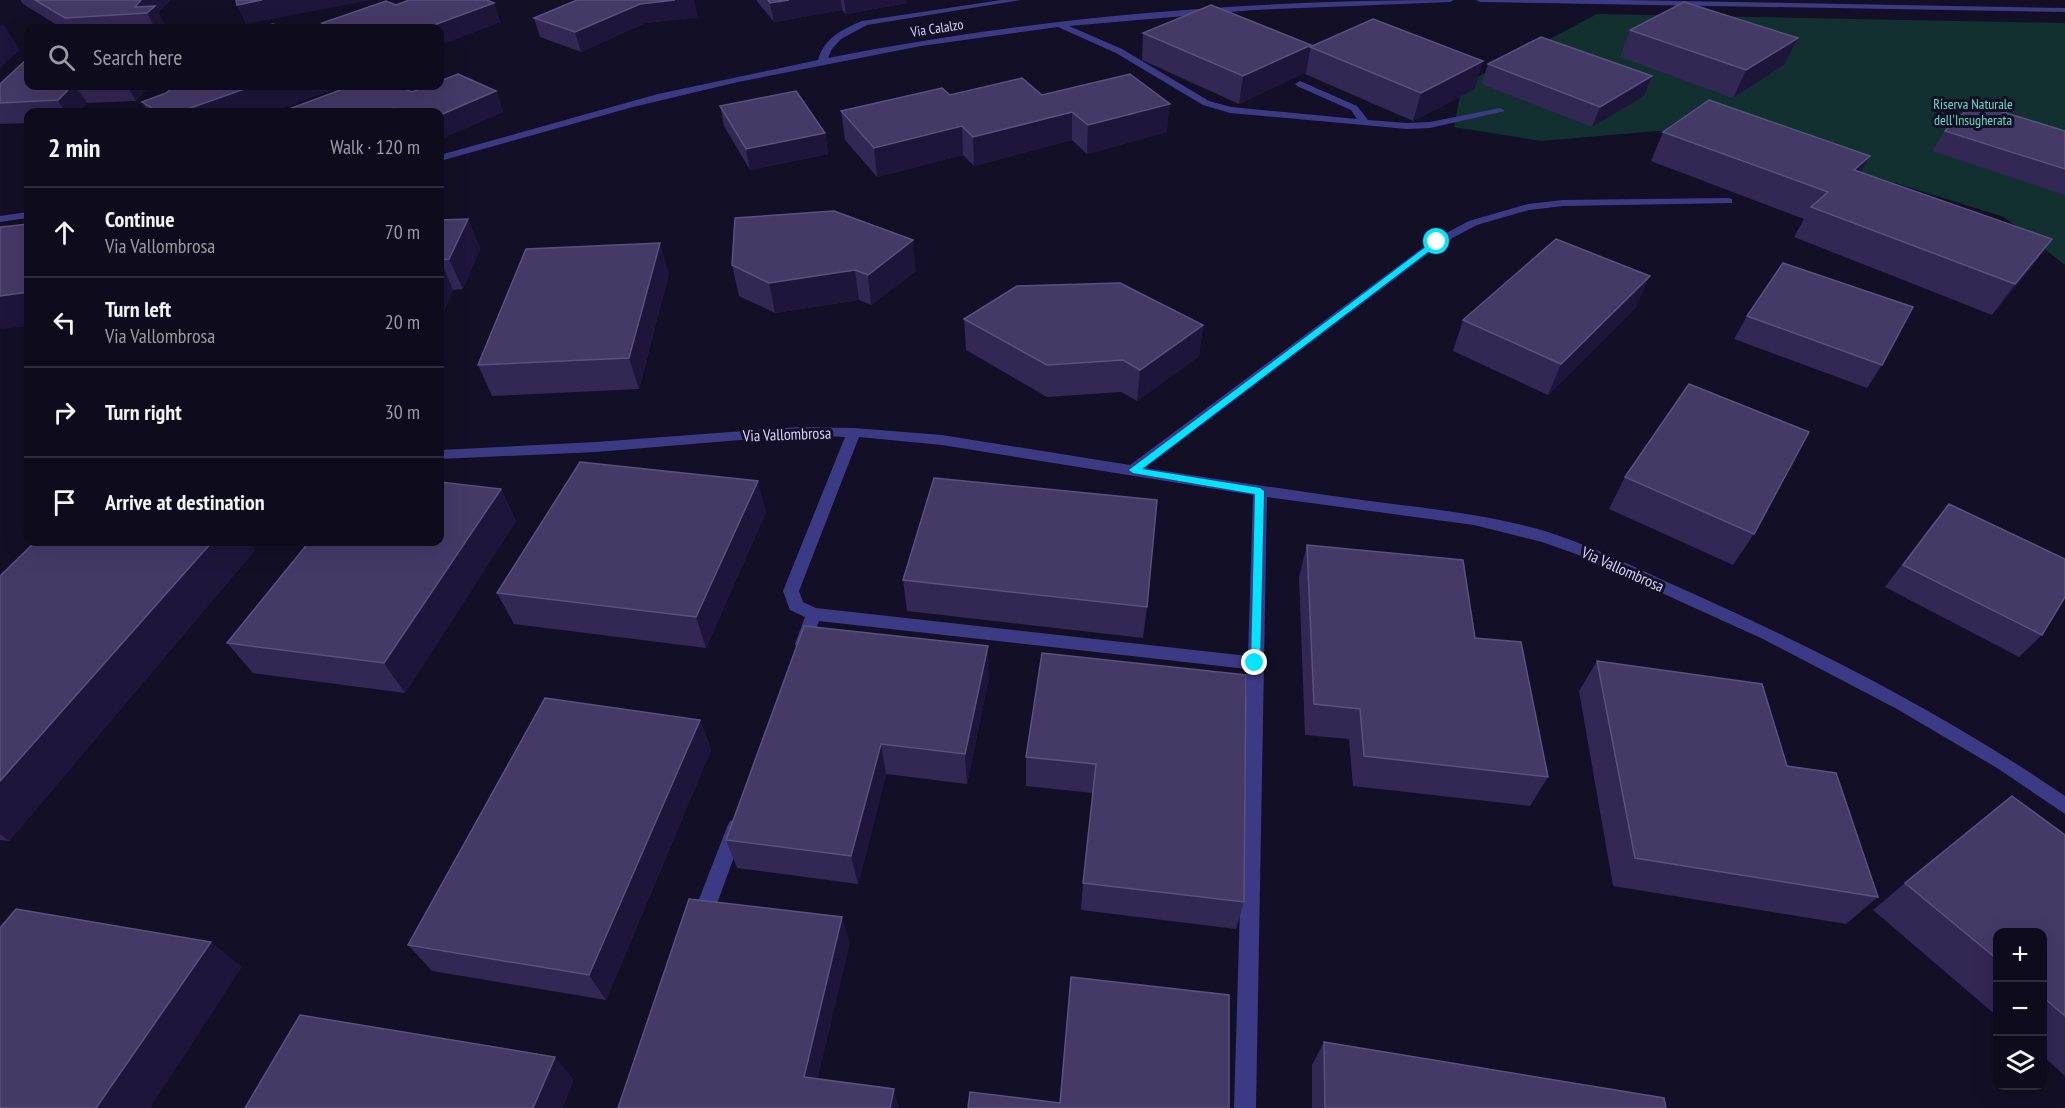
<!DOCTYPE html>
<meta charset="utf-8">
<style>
:root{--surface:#0e0b1c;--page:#171425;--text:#f1f3f6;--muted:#9b9ba3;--line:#2e2b3b}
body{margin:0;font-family:"PT Sans Narrow",sans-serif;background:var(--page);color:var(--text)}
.controls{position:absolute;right:18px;bottom:18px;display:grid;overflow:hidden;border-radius:12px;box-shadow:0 6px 24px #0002}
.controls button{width:54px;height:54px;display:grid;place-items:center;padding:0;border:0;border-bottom:2px solid var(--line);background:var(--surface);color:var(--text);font:30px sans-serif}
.stop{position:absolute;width:18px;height:18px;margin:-14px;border:4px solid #00e5ff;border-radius:50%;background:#fff}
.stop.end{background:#00e5ff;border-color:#fff;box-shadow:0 2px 6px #0008}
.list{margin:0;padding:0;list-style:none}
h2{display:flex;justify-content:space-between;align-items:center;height:78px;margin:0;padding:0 24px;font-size:26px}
h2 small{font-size:20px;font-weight:400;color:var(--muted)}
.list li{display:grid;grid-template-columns:39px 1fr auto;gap:18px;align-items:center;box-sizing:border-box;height:90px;padding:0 24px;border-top:2px solid var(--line)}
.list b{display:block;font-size:22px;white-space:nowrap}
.list p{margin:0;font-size:20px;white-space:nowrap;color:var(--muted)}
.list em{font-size:20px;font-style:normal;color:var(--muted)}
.icon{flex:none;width:33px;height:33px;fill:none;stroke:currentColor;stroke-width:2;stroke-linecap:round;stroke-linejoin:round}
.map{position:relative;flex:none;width:2065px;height:1108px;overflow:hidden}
.search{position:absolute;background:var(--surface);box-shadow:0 6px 24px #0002;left:24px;top:24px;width:420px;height:66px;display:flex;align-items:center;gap:15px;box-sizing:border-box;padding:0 21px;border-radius:12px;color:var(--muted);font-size:22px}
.panel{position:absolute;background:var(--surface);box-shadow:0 6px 24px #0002;left:24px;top:108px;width:420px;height:438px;border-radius:12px}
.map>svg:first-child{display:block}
</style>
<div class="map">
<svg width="2065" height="1108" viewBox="0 0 2065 1108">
<rect width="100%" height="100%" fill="#130f26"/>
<polygon fill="#12302f" points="1597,14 2065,23 2065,265 2004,217 1752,138 1657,131 1541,141 1454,127 1462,85"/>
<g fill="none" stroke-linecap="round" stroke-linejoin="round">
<g fill="#3d3a85" fill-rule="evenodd">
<path d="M 1001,0 L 1021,0 L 867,25 L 841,39 L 832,49 L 828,58 C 1034,17 1244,0 1454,0 L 1450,2 L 1254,10 L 1069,26 L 1122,49 L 1209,101 L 1231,107 L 1357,119 L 1351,110 L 1297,86 L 1295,84 L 1300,81 L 1357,106 L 1368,120 L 1407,123 L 1430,122 L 1500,108 L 1505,111 L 1430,128 L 1407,129 L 1230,113 L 1203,105 L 1116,53 L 1058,27 L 921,46 L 738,82 L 633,107 L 440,161 L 440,155 L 658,94 L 818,60 C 824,38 843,29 862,21 Z"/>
<polygon points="1476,0 1624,0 2065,8 2065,12 1480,2"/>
<path d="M 1728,198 L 1732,199 L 1732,203 L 1563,206 L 1529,210 L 1477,225 L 1441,244 L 1145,468 C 1217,479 1289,490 1362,500 C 1424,508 1487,514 1548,532 C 1598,548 1646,573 1694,594 C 1823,652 1948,716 2065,796 L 2065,814 L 1997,768 L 1897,709 L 1763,639 L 1576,554 L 1542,542 L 1474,525 L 1267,497 L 1256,1108 L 1234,1108 L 1247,669 L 819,621 L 809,648 L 803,650 L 797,648 L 795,644 L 805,617 L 790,610 L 783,591 L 845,437 L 799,435 L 596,452 L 440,459 L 440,450 L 596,442 L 799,427 L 854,428 L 942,435 L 1130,465 L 1433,240 L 1469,221 L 1528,204 L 1563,200 ZM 859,437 L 942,445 L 1253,495 L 1248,656 L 816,608 L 803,602 L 799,591 Z"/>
<polygon points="28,212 28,218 0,222 0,216"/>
<polygon points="736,819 742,821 745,827 711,920 708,927 701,929 694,927 691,920 727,827 730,821"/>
</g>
</g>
<g fill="#312854">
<polygon points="20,0 170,0 158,12 165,25 161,28 62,28 23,4"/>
<polygon points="756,0 907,0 907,3 846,14 842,10 774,22"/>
<polygon points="494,3 500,22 440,45 440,28 324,28 322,23 396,5"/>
<polygon points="698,17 645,23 581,52 540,37 534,18"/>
<polygon points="1630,30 1798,38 1784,65 1733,98 1620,57"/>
<polygon points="1143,33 1310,47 1475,89 1413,121 1305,74 1306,72 1239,104 1142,60"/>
<polygon points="1488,64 1644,96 1592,127 1482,84"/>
<polygon points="0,84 28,86 149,86 136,101 87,103 78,112 28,112 28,123 0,124"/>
<polygon points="342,86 271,112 148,112 142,102"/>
<polygon points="496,91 503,112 440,139 440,112 281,112 412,92"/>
<polygon points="950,95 1042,95 1167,132 1087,154 1072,140 974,166 963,155 877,177 845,140 841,111"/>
<polygon points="720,106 825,133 828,154 750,170 724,126"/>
<polygon points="1945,131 2065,131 2065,195 1932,151"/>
<polygon points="1663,132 1861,172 2052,239 2030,269 1992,315 1794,237 1804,219 1651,161"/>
<polygon points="468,219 480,249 463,289 453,290 440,320 440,220"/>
<polygon points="732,265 916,271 871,305 859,300 775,313 739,296"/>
<polygon points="669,273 639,389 492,396 478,365"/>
<polygon points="1636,307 1548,395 1453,351 1463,320"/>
<polygon points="1747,316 1882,365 1867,388 1734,339"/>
<polygon points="964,319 1203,325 1199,356 1137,401 1121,392 1047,397 966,350"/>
<polygon points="1625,477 1754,534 1733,565 1609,509"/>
<polygon points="501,489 516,521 405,693 253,673 227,643"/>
<polygon points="1949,504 2042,635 2019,657 1885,587 1930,527"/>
<polygon points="766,512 706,648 514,624 497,593"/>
<polygon points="1307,545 1548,777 1530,806 1353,786 1349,739 1305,735 1299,577"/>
<polygon points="255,550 9,841 0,840 0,576"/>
<polygon points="903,580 1147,607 1143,638 907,611"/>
<polygon points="1042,653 1244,902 1236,929 1081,910 1083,883 1093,793 1026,786 1026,757"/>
<polygon points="1597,661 1878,897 1846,924 1613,886 1579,691"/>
<polygon points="989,677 967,784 886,774 858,884 737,868 726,840"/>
<polygon points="700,720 711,750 606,1000 432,971 408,945"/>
<polygon points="2065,835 2065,1076 2043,1056 2043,933 1998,933 1998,1017 1873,910 1905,883"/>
<polygon points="1324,1042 1666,1108 1312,1108 1312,1065"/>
</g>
<g fill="#1d163a">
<polygon points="141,0 170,0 158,12 165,25 161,28 155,28 147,13 135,7"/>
<polygon points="262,0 371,0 246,24 237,5"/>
<polygon points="675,0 694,0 698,17 645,23 581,52 575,32 640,4"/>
<polygon points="789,0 841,0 842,10 774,22 770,3"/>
<polygon points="844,0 907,0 907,3 846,14"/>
<polygon points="494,3 500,22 440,45 440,28 426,28"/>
<polygon points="3,24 20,50 0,68 0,26"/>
<polygon points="1798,38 1784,65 1733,98 1746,70"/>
<polygon points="1311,45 1306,72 1239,104 1243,76"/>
<polygon points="1483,61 1475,89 1413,121 1421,93"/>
<polygon points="1652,76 1644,96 1592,127 1600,107"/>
<polygon points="72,86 76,86 87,103 78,112 65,112 58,100"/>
<polygon points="127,86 149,86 136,101"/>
<polygon points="253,86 342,86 271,112 179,112"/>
<polygon points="496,91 503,112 440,139 440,115"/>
<polygon points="1170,104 1167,132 1087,154 1088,125"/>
<polygon points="394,108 396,112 383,112"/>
<polygon points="1072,112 1072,140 974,166 973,137"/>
<polygon points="962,126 963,155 877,177 874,148"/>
<polygon points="825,133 828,154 750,170 746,149"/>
<polygon points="1870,156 1853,185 1854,170"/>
<polygon points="468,219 480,249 463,289 449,259"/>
<polygon points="2052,239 2030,269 1992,315 2015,284"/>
<polygon points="913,240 916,271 871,305 868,275"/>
<polygon points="660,243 669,273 639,389 629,358"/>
<polygon points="440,259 453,290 440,320"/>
<polygon points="855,270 859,300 775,313 769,283"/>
<polygon points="1650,276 1636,307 1548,395 1561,364"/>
<polygon points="28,292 28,326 2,329 0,327 0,296"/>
<polygon points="1203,325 1199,356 1137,401 1140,370"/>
<polygon points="758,481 766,512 706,648 696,617"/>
<polygon points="501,489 516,521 405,693 384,663"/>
<polygon points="212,542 249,542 255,550 9,841 0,834 0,781"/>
<polygon points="988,646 989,677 967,784 965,754"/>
<polygon points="700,720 711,750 606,1000 589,975"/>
<polygon points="881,744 886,774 858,884 851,856"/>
<polygon points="842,917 850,943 813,1099 804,1077"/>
<polygon points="211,942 242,967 150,1108 96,1108"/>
<polygon points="555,1057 574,1080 563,1108 533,1108"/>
<polygon points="894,1089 899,1108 890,1108"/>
</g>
<g fill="#433a66" stroke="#5a527e" stroke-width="1.5">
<polygon points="35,0 141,0 135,7 155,6 147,13 65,18"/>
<polygon points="236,0 262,0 237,5"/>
<polygon points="409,0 487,0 494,3 426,28 333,28 322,23 386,1 396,5"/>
<polygon points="577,0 675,0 640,4 575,32 534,18"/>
<polygon points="768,0 789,0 770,3"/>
<polygon points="1684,2 1798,38 1746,70 1630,30"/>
<polygon points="1211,5 1311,45 1243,76 1143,33"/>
<polygon points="1373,19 1483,61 1421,93 1310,47"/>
<polygon points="273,24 282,28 257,28"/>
<polygon points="1541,37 1652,76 1600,107 1488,64"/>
<polygon points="26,60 28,60 28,86 72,86 58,100 0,103 0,84"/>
<polygon points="458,74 496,91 440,115 440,112 403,112 394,108 383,112 281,112 351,86 398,86 412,92 428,86 440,86 440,81"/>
<polygon points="1130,74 1170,104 1088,125 1072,112 973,137 962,126 874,148 841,111 942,88 950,95 1022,78 1042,95"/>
<polygon points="175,86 253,86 179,112 158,112 142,102 166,93"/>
<polygon points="796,91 825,133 746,149 720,106"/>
<polygon points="1709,100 1870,156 1854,170 2052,239 2015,284 1811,207 1828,192 1663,132"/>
<polygon points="1974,103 2065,131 2065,169 1945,131"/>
<polygon points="834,211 913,240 868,275 855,270 769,283 732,265 735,218"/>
<polygon points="468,219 449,259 440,260 440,220"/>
<polygon points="28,224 28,292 0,296 0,227"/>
<polygon points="1556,239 1650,276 1561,364 1463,320"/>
<polygon points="660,243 629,358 478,365 526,249"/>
<polygon points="1783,263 1913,307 1882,365 1747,316"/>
<polygon points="1120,283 1203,325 1140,370 1123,360 1047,365 964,319 1017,286"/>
<polygon points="1689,384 1809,432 1754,534 1625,477"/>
<polygon points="580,462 758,481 696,617 497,593"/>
<polygon points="934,478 1157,500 1147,607 903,580"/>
<polygon points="440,482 501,489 384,663 227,643 309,542 440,542"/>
<polygon points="1949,504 2065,559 2065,597 2042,635 1903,565"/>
<polygon points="35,542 212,542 0,781 0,576"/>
<polygon points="1307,545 1463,560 1475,638 1521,642 1548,777 1364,756 1360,709 1314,704"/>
<polygon points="804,626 988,646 965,754 881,744 851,856 726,840"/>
<polygon points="1042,653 1246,675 1244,902 1083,883 1096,764 1026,757"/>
<polygon points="1597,661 1762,684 1787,766 1836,773 1878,897 1635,858"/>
<polygon points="545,698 700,720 589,975 408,945"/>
<polygon points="2012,796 2065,835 2065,1016 2043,997 2043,933 1998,933 1998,960 1905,883"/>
<polygon points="689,899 842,917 804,1077 894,1089 890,1108 618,1108"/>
<polygon points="16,909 211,942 96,1108 0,1108 0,928"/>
<polygon points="1071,977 1229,995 1229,1108 968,1108 970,1092 1060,1103"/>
<polygon points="300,1015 555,1057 533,1108 245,1108"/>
<polygon points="1324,1042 1664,1098 1666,1108 1325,1108"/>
</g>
<polygon fill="#00e5ff" points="1435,240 1441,242 1142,469 1260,488 1264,491 1260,663 1259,666 1251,666 1255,494 1133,473 1129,470"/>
<g text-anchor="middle" stroke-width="6" stroke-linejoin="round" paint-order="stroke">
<g font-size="14" fill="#d9d4ff" stroke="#130f26">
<text transform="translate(937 28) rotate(-9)" y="5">Via Calalzo</text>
</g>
<g font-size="14" fill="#5fe0c0" stroke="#130f26">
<text x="1973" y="109">Riserva Naturale<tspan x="1973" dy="16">dell'Insugherata</tspan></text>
</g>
<g font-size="16" fill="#d9d4ff" stroke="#130f26">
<text transform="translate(787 434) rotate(-2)" y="6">Via Vallombrosa</text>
<text transform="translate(1623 569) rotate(24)" y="6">Via Vallombrosa</text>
</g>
</g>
</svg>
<div class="controls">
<button>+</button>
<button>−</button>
<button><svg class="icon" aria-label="layers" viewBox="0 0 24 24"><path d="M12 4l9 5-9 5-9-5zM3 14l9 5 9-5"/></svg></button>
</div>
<div class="stop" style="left:1437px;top:242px"></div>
<div class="stop end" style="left:1255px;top:663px"></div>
<div class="search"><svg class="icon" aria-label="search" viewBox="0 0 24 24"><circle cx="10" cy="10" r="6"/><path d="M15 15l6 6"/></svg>Search here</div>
<section class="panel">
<h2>2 min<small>Walk · 120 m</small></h2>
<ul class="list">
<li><svg class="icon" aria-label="ahead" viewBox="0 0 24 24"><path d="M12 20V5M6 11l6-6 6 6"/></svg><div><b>Continue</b><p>Via Vallombrosa</p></div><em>70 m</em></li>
<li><svg class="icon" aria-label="left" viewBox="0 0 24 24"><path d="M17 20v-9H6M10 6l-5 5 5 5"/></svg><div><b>Turn left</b><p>Via Vallombrosa</p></div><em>20 m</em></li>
<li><svg class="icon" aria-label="right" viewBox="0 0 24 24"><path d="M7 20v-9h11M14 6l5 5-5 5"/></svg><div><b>Turn right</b></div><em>30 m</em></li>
<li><svg class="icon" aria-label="arrive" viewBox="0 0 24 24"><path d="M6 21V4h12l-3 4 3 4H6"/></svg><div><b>Arrive at destination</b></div></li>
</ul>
</section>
</div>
